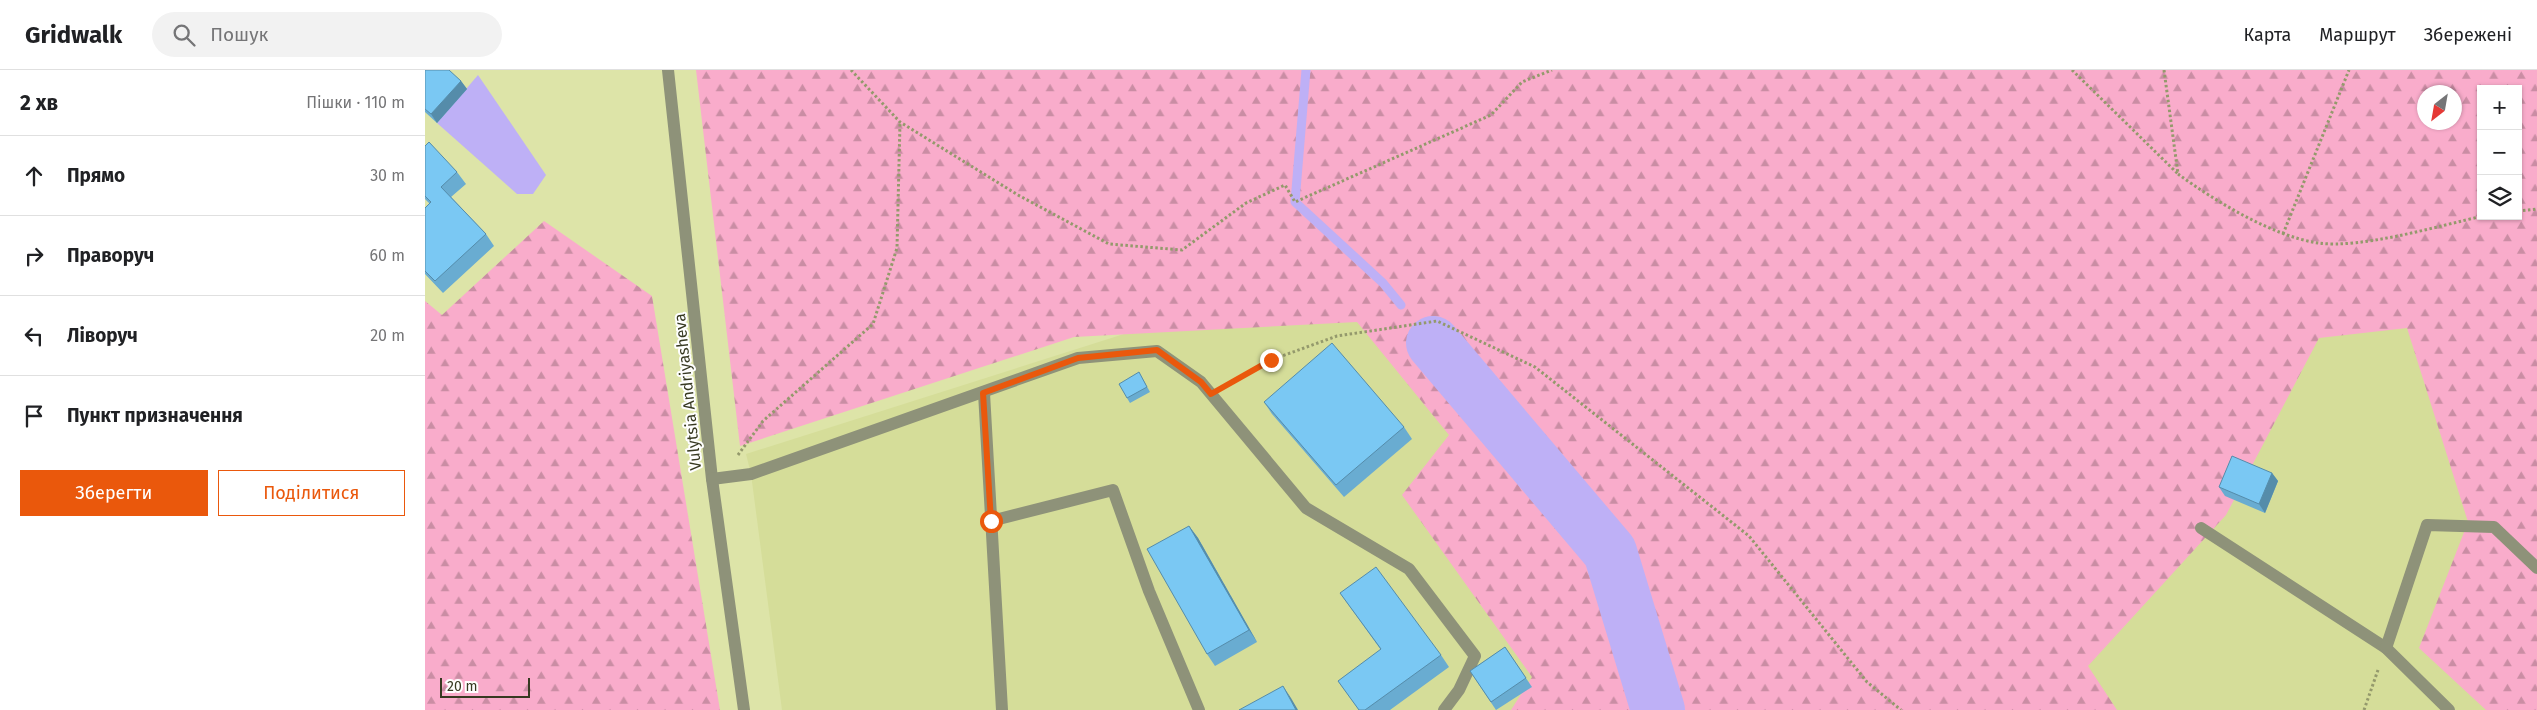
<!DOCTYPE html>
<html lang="uk">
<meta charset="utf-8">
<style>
:root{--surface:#fff;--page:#f2f2f2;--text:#202124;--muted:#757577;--line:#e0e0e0;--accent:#ea580c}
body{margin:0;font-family:"Fira Sans",sans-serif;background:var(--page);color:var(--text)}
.controls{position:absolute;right:15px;top:15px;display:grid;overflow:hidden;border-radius:0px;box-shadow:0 1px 4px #0004}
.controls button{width:45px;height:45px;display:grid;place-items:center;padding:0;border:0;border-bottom:1px solid var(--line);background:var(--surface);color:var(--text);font:25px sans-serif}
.compass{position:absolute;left:1992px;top:15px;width:45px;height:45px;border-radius:50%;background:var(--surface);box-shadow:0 1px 4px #0004;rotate:211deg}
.scale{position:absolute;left:15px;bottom:12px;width:90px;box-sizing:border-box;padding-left:5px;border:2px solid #373921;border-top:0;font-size:14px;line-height:18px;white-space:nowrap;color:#373921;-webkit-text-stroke:4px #fefefe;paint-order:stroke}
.stop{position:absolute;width:15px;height:15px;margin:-11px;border:4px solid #ea580c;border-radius:50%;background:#fff}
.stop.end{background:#ea580c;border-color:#fff;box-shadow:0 1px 5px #0008}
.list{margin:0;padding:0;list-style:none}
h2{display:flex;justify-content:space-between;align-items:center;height:65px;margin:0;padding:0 20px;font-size:21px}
h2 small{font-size:16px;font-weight:400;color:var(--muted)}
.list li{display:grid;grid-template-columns:32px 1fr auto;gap:15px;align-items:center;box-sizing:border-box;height:80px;padding:0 20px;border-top:1px solid var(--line)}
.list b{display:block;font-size:19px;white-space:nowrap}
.list em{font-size:16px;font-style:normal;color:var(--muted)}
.actions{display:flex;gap:10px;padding:15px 20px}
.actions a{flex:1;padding:11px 0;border:1px solid var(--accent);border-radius:0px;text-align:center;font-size:18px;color:var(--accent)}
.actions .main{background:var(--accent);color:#fff}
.icon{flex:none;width:28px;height:28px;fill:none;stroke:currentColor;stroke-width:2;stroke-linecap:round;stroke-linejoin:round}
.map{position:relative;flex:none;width:2112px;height:640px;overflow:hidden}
header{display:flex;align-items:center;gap:30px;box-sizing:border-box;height:70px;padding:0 25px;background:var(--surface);border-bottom:1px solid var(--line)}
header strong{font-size:24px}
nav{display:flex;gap:28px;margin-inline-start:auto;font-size:18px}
.search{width:350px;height:45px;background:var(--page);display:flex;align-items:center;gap:12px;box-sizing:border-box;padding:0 18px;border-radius:28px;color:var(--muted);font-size:19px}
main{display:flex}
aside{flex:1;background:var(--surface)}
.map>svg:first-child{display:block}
</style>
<header>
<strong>Gridwalk</strong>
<div class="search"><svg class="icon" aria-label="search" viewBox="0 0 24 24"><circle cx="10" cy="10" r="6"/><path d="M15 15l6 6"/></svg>Пошук</div>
<nav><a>Карта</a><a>Маршрут</a><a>Збережені</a></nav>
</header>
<main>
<aside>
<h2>2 хв<small>Пішки · 110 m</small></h2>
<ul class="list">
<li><svg class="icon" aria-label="ahead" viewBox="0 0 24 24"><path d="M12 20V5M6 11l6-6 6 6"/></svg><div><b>Прямо</b></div><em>30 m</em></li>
<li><svg class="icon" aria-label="right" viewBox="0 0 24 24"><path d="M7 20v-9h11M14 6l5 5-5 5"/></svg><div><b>Праворуч</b></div><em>60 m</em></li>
<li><svg class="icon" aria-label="left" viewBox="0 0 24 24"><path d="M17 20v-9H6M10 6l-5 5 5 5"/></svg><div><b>Ліворуч</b></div><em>20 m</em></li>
<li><svg class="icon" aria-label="arrive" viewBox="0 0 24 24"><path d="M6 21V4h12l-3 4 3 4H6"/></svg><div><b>Пункт призначення</b></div></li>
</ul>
<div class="actions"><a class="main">Зберегти</a><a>Поділитися</a></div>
</aside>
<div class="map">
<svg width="2112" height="640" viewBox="0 0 2112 640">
<defs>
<pattern id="forest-firs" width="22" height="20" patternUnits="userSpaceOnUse" patternTransform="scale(1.25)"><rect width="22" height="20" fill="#f9accb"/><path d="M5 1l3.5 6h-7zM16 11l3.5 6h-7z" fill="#ca8da4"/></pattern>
</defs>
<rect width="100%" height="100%" fill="#dde4a8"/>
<polygon fill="#d5dd99" points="2112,161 2112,640 357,640 326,404 321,384 762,244"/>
<g fill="url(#forest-firs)" fill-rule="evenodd">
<path d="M 271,0 L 2112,0 L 2112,640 L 2061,640 L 1994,578 L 2043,452 L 1982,258 L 1894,268 L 1801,445 L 1663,596 L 1692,640 L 1086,640 L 1107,607 L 977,425 L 1024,365 L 932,252 L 649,267 L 315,376 ZM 2056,19 L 2093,19 L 2093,146 L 2056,146 ZM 2000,22 L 2030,22 L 2030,52 L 2000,52 Z"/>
<polygon points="119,151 227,226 295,640 0,640 0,231 17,245"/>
</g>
<polygon fill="#beb0f6" points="53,5 121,105 108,124 92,124 12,53"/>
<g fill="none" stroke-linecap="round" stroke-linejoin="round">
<polyline stroke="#beb0f6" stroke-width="9" points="881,0 870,132 958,213 976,235"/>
<polyline stroke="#beb0f6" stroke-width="54" points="1008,273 1185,482 1233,640"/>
<g stroke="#94996c" stroke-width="3" stroke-dasharray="2.5 2.5" stroke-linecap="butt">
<polyline points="426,0 475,52 593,125 684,174 757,180 821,133 860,115 870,132 1066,45 1097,12 1127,0"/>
<polyline points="1647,0 1753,104"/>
<path d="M 1739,0 L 1753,104 C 1790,131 1847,166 1893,173 C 1936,179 2013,156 2058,146"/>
<polyline points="2093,141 2112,139"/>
<polyline points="1858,164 1924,0"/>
<polyline points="805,313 846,290 912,266 1012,251 1110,297 1324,466 1442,612 1476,640"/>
<polyline points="313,385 338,351 448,254 472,178 475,52"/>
<polyline points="1939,640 1953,600"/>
</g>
<g stroke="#8e9279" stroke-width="12">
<polyline points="243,0 287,409 319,640"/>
<polyline points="559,323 577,640"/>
<polyline points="287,409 326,404 653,288 732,281 776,312 881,438 984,499 1050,586 1034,620 1019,640"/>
<polyline points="566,451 688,420 724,521 774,640"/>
<polyline points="1776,458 1961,578 2024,640"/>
<polyline points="1961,578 2002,455 2069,457 2112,498"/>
</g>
</g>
<g fill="#69acd1">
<polygon points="0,0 36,11 42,19 12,53 0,42"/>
<polygon points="0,76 32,102 41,114 26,127 61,164 69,176 18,223 0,204 0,138 5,134 0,129"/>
<polygon points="714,302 725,322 705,333 702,328"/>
<polygon points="839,332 979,357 987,369 919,427 847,344"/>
<polygon points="1847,403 1853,411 1840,443 1800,426 1794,417"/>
<polygon points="764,456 773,468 832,572 790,596 782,584"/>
<polygon points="915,523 1016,585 1024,597 965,640 934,640 913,611 956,580"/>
<polygon points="1080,577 1107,617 1071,640 1045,601"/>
</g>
<g fill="#558caa">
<polygon points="36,11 42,19 12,53 6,44"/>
<polygon points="1847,403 1853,411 1840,443 1834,434"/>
<polygon points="764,456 773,468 832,572 824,560"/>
<polygon points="858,616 866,628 873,640 871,640"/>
</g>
<g fill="#7ac8f3" stroke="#558caa">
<polygon points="0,0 24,0 36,11 6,44 0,39"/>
<polygon points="4,72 32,102 16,117 61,164 10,211 0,201 0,138 6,132 0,126 0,76"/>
<polygon points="907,273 979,357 911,415 839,332"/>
<polygon points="714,302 722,317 702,328 694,314"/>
<polygon points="1807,386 1847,403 1834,434 1794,417"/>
<polygon points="764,456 824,560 782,584 722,479"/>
<polygon points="951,497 1016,585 940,640 934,640 913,611 956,579 915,523"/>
<polygon points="1080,577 1101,608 1066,632 1045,601"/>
<polygon points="858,616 871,640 814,640"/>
</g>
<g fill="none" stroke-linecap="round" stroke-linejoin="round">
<polyline stroke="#ea580c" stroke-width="6" points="566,451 558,323 653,288 732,280 776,312 786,324 846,290"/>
</g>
<g text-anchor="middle" stroke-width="4" stroke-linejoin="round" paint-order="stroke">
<g font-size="16" fill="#373921" stroke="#fefefe">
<text transform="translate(262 322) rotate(-96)" y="6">Vulytsia Andriyasheva</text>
</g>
</g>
</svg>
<div class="controls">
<button>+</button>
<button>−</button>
<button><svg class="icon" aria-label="layers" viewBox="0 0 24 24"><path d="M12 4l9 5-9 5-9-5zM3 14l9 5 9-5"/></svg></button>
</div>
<svg class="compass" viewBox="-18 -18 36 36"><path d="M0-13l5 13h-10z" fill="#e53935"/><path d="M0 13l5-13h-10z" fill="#757577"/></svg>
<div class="scale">20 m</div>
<div class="stop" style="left:566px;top:451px"></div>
<div class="stop end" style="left:846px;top:290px"></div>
</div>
</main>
